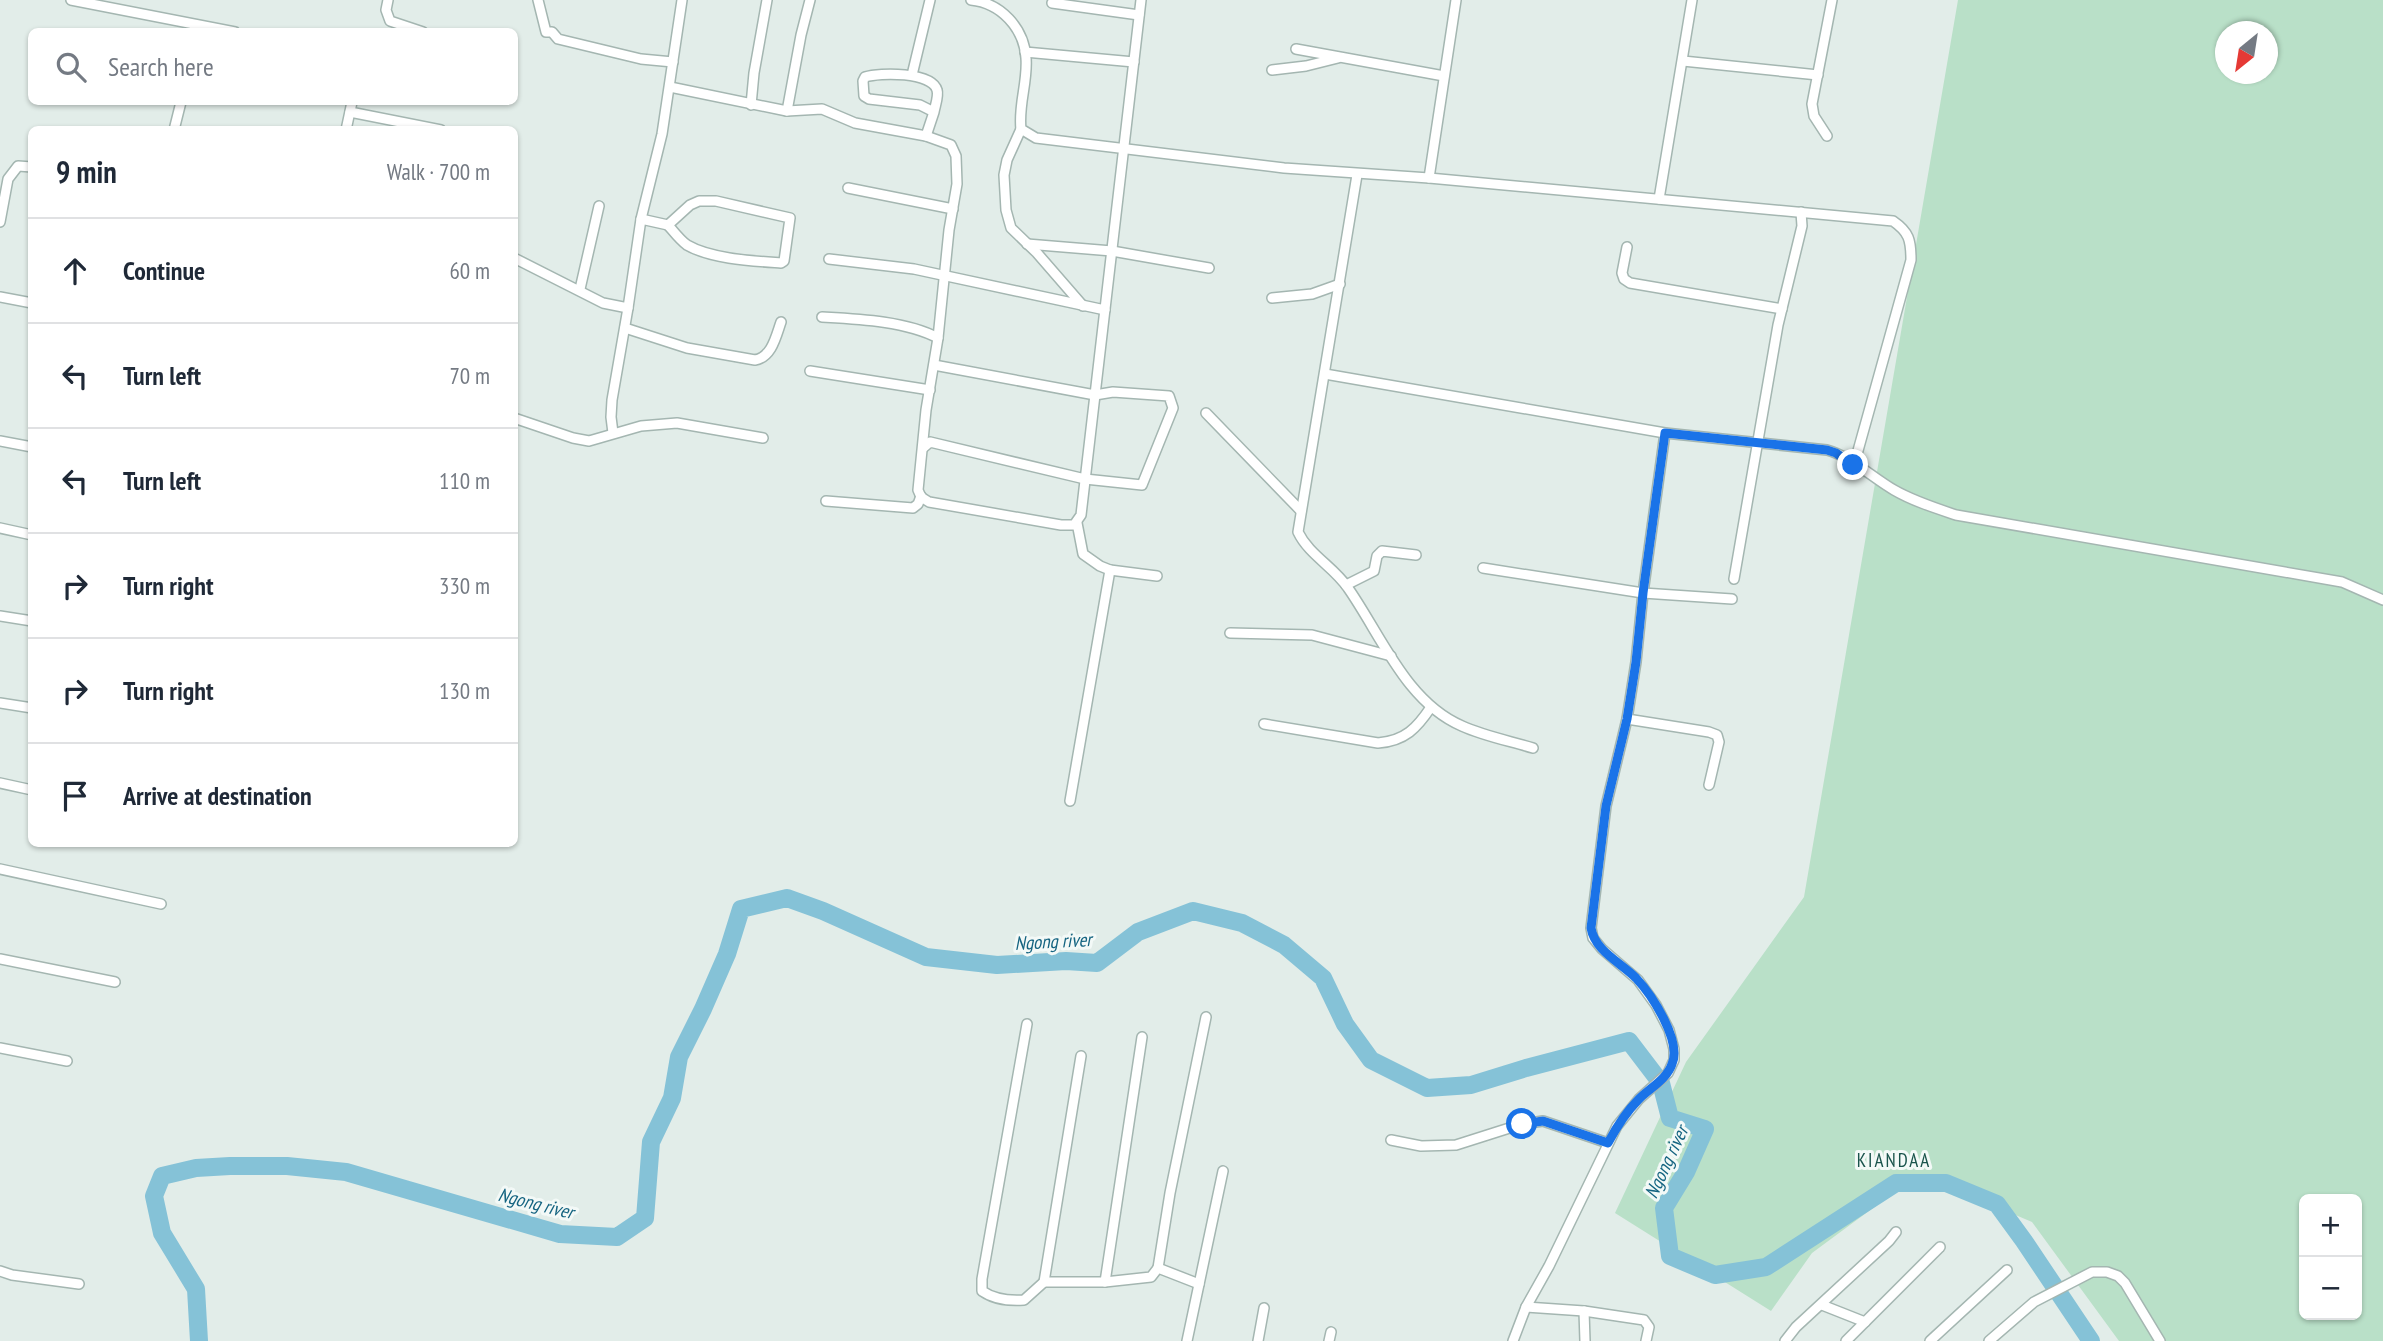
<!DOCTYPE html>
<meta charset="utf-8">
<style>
:root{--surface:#fff;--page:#f6f6f7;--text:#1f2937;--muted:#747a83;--line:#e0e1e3}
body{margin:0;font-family:"PT Sans Narrow",sans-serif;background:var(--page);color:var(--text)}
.controls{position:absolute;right:21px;bottom:21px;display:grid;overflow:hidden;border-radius:10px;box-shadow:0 2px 5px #0004}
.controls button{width:63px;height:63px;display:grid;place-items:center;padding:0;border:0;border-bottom:2px solid var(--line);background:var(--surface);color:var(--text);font:35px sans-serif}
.compass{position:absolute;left:2215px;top:21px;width:63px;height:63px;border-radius:50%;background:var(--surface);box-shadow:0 2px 5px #0004;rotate:210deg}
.stop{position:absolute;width:21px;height:21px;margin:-16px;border:5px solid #1a73e8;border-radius:50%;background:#fff}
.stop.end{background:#1a73e8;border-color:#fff;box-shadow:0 2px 7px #0008}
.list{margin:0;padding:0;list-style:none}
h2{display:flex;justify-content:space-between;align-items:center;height:91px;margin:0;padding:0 28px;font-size:30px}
h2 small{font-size:23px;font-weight:400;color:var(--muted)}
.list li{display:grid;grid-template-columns:46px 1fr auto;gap:21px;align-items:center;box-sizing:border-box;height:105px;padding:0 28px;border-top:2px solid var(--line)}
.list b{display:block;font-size:26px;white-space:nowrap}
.list em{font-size:23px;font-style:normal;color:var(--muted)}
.icon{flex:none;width:38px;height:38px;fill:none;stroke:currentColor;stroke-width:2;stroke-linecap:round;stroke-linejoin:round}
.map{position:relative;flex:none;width:2383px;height:1341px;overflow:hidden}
.search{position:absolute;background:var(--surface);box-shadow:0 2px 5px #0004;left:28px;top:28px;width:490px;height:77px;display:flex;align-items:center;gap:18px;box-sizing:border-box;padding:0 24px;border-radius:10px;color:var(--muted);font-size:26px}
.panel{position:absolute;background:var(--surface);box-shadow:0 2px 5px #0004;left:28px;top:126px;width:490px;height:721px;border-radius:10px}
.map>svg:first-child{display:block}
</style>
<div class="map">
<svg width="2383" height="1341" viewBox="0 0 2383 1341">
<rect width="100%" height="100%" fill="#e2ede9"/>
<path fill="#b9e0c8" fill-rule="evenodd" d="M 1958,0 L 2383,0 L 2383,1341 L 2119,1341 L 2032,1222 L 1919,1174 L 1812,1253 L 1771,1311 L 1615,1213 L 1686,1062 L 1804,897 ZM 2226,32 L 2268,32 L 2268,74 L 2226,74 ZM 2304,1199 L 2357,1199 L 2357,1315 L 2304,1315 Z"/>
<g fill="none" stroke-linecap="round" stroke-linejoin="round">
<polyline stroke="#85c2d7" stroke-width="18" points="199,1341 196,1289 162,1233 154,1196 162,1176 196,1168 230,1166 287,1166 346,1172 560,1234 617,1237 645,1218 651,1142 672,1098 679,1057 703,1009 727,954 741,909 787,898 823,911 926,957 997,965 1066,961 1097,963 1138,932 1193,911 1242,923 1284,945 1323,978 1345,1024 1371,1060 1427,1088 1471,1085 1526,1068 1629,1041 1661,1083 1670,1118 1705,1129 1686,1172 1664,1208 1670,1256 1715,1275 1766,1267 1896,1183 1946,1183 1997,1204 2024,1241 2091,1341"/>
<g stroke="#a4b6b1" stroke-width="12">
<g id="street">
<polyline points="71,0 235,32"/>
<polyline points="388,0 386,10 390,21 423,32"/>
<polyline points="538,0 546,32 552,32 558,39 641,59 673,62"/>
<path d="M 971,0 C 1001,3 1024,28 1026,58 C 1028,82 1018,105 1021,129 L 1036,138 L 1284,168 L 1429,178 L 1893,221 C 1909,232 1911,240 1911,260 L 1854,465"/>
<polyline points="1052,3 1139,15"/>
<polyline points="1296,49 1444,76"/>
<polyline points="1025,52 1134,62"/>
<polyline points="1683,61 1818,75"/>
<polyline points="1272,70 1306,66 1338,58"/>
<polyline points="912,75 930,0"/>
<polyline points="670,87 787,111 822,109 855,123 926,136 951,145 956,156 957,184 949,230 938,338 926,410 918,490 921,497 929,502 1061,525 1074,525 1081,515 1141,0"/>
<polyline points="751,105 754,73 767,0"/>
<polyline points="787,111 801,35 810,0"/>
<polyline points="350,112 441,130"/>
<polyline points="1021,129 1007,160 1004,175 1006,210 1011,228 1037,253 1083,306"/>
<polyline points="174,130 181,102"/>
<polyline points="346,130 352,102"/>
<path d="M 926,136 L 934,112 C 935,106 939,96 937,90 C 932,72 880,72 865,77 L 863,81 L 864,96 L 869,99 L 920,105 L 934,112"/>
<polyline points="1827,136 1814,116 1812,104 1832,0"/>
<path d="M 1357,175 L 1298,532 C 1309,555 1334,567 1348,588 C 1381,635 1406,702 1462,726 C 1484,736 1510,741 1533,748"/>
<polyline points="1429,178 1456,0"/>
<polyline points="848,188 953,209"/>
<polyline points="1659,199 1692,0"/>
<path d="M 699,201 L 716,201 L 790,218 L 784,261 L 781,263 C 753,261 711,259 687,245 C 680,240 674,232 668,225 L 690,205 Z"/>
<polyline points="641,219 668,225"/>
<polyline points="0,222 8,179 18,166 32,167"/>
<polyline points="1027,244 1112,251 1209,268"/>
<polyline points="1627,247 1622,273 1624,279 1630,283 1782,309"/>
<polyline points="514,258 603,303 628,308"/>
<polyline points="829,259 914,269 1105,310"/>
<polyline points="580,289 599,206"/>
<polyline points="0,297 32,303"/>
<polyline points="1272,298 1312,294 1340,284"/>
<path d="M 822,317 C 858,319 906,321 938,338"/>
<path d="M 625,328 L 687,348 L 755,360 C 772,357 776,336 781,322"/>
<polyline points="810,371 930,390"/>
<path d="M 1325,374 L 1665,433 L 1827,450 C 1850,456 1873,478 1894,490 C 1913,501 1935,508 1956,515 L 2342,582 L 2383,600"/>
<polyline points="1206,413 1301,511"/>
<polyline points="514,418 573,438 589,441 641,426 677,423 763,438"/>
<polyline points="613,433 611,417 612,400 628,308 641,219 662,134 682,0"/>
<polyline points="0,441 32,447"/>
<polyline points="923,448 930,442 1085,479 1142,485 1173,408 1169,396 1113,392 1095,395 934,365"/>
<polyline points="826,501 913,508 918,504 921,496"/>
<polyline points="0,528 32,535"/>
<polyline points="1483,568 1643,593 1732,599"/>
<polyline points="1110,570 1157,576"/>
<polyline points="1734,579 1778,325 1802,226 1801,212"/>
<polyline points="1346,585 1374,571 1377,556 1382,551 1416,555"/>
<polyline points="0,616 32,621"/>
<polyline points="1230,633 1312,635 1391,656"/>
<polyline points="0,703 32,708"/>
<polyline points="1627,719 1709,732 1717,735 1719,742 1709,785"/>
<path d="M 1264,724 L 1378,743 C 1405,741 1417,728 1431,707"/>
<polyline points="0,783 32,790"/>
<polyline points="1070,801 1110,570 1100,566 1083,554 1077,523"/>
<polyline points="0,869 161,904"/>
<polyline points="0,959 115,982"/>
<path d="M 1027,1024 L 982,1279 L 982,1291 C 995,1300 1009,1301 1024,1300 L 1044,1282 L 1105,1282 L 1151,1277 L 1158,1268 L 1199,1284"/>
<polyline points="0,1048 67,1061"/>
<polyline points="1391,1140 1421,1146 1456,1145 1522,1124 1543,1121 1608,1143"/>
<polyline points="1158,1268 1170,1193 1206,1017"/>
<polyline points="0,1271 12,1275 79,1284"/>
<polyline points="1044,1282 1081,1056"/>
<polyline points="1105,1282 1142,1037"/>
<polyline points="1822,1305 1865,1322"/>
<polyline points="1526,1307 1584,1311 1644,1320 1649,1327 1646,1341"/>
<polyline points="1584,1311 1585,1341"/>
<polyline points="1187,1341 1223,1171"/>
<polyline points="1258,1341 1264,1308"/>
<polyline points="1329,1341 1331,1332"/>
<polyline points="1513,1341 1526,1307 1549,1266 1617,1126 1639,1099 1668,1073 1674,1060 1674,1049 1669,1030 1656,1005 1638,980 1602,949 1593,938 1591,928 1606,806 1627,719 1636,662 1643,593 1665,433"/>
<polyline points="1785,1341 1796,1327 1889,1241 1896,1232"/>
<polyline points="1846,1341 1940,1247"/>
<polyline points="1930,1341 2007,1270"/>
<polyline points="1989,1341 2034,1302 2092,1272 2107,1272 2118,1276 2125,1283 2160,1341"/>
</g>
</g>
<use href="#street" stroke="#fff" stroke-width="9"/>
</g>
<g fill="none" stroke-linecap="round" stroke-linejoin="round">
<path stroke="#1a73e8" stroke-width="9" d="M 1522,1124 L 1543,1121 L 1608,1143 C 1617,1126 1626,1112 1639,1099 C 1650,1088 1667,1079 1672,1064 C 1682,1041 1652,995 1636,978 C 1620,962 1595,951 1591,928 L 1606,806 L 1627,719 L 1636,662 L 1643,593 L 1665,433 L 1827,450 L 1836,453 L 1853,465"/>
</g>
<g text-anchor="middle" stroke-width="6" stroke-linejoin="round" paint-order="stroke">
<g font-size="19" font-style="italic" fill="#156481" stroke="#f3f9f7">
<text transform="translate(1053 941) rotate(-3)" y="7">Ngong river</text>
<text transform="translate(1666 1162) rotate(-65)" y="7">Ngong river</text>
<text transform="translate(536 1203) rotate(14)" y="7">Ngong river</text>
</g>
<g font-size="19" letter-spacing="2" fill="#1a544c" stroke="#f3f9f7">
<text x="1894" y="1167">KIANDAA</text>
</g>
</g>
</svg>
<div class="controls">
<button>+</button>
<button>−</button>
</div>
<svg class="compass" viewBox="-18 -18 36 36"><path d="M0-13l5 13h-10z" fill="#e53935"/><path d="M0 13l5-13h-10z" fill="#747a83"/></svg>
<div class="stop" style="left:1522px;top:1124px"></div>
<div class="stop end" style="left:1853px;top:465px"></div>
<div class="search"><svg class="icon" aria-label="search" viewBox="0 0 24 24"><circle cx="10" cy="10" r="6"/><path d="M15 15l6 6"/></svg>Search here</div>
<section class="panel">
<h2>9 min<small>Walk · 700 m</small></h2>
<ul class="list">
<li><svg class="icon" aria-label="ahead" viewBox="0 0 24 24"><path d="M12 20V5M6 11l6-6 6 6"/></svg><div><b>Continue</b></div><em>60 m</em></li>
<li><svg class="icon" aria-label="left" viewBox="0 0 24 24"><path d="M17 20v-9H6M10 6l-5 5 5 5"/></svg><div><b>Turn left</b></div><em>70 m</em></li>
<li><svg class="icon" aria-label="left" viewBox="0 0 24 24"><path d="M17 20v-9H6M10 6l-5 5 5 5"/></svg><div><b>Turn left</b></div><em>110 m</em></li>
<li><svg class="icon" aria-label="right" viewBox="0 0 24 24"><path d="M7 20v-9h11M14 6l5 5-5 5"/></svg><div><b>Turn right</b></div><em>330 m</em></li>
<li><svg class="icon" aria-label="right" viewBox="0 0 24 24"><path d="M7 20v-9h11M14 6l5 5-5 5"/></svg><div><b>Turn right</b></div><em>130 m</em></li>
<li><svg class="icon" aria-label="arrive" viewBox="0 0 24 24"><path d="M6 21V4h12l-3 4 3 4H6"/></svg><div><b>Arrive at destination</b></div></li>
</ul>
</section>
</div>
